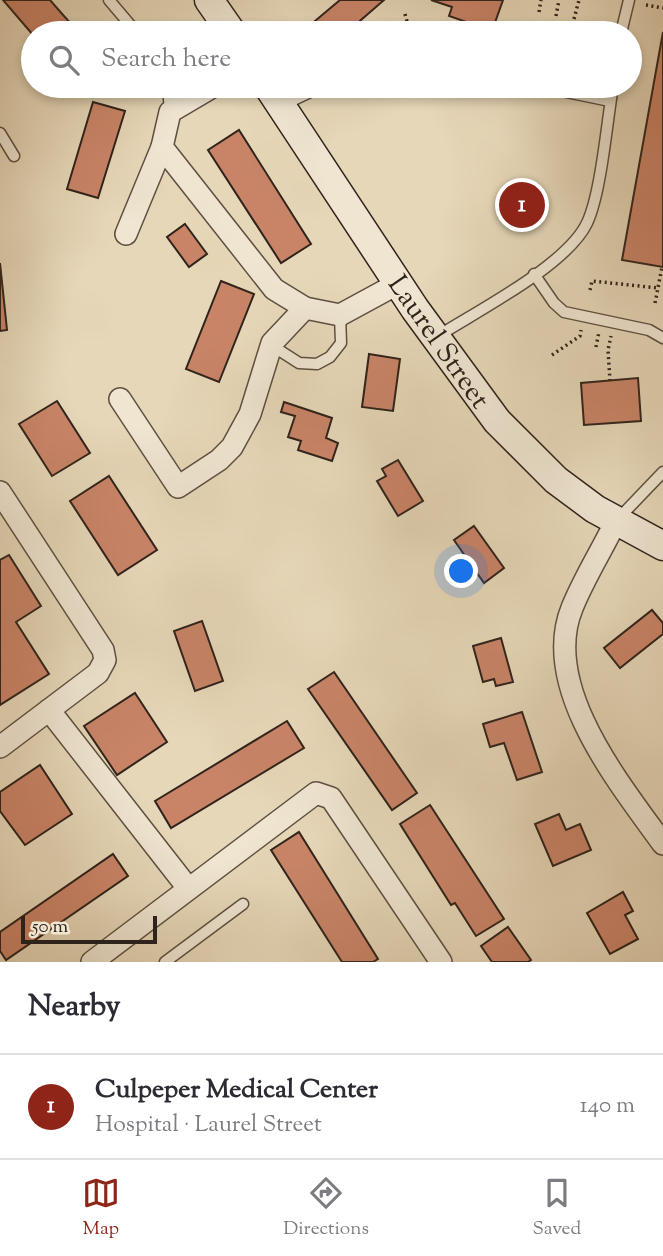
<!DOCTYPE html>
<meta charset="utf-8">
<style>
:root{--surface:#fff;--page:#f7f7f7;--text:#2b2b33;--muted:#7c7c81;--line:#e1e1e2;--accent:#8f2418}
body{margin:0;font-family:"Sorts Mill Goudy",serif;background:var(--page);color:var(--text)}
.scale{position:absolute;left:21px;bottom:18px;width:136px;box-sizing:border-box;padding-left:7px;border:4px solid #2f231b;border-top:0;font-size:19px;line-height:24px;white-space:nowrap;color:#2f231b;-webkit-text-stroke:5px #efe5d1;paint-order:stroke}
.you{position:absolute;left:462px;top:572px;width:24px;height:24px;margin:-18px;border:5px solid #fff;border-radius:50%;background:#1a73e8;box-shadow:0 0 0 10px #1a73e833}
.badge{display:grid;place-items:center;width:46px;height:46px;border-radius:50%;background:var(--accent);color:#fff;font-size:23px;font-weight:700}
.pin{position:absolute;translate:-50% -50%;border:4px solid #fff;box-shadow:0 2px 7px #0006}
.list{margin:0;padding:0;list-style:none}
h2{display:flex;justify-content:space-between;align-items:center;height:91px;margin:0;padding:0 28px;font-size:30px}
h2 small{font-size:23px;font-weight:400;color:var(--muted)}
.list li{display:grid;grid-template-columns:46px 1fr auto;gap:21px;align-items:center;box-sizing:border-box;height:105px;padding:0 28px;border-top:2px solid var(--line)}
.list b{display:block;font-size:26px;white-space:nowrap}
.list p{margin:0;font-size:23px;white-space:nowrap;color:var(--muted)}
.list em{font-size:23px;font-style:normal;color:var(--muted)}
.icon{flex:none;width:38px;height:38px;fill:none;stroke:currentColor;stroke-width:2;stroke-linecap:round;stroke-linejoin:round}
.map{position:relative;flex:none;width:663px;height:962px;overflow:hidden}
.search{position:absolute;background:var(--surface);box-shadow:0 4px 10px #0003;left:21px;right:21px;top:21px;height:77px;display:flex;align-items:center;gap:18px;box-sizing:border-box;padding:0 24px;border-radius:38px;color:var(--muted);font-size:26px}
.sheet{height:196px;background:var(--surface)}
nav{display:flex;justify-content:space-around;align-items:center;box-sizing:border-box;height:98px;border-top:2px solid var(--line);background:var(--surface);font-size:19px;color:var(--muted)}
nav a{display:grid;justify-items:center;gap:4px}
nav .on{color:var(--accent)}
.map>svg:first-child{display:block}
</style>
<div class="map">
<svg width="663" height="962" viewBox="0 0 663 962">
<rect width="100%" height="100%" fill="#e6d7b8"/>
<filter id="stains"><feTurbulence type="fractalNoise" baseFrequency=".00286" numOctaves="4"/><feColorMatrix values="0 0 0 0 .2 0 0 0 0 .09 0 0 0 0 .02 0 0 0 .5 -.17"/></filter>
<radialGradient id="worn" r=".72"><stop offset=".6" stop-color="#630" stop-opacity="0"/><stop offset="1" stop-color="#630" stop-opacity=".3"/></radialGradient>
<g fill="#c98468" stroke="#2f231b" stroke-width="2">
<polygon points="3,0 50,0 79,33 33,35"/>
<polygon points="340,0 384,0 346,33 316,33 309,26"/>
<polygon points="431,0 503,0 492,31 449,16 452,7"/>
<polygon points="663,32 663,267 622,260"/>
<polygon points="93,102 125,111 98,198 67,189"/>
<polygon points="239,130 311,244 281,263 208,150"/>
<polygon points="185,224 207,254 189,267 167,237"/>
<polygon points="0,263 7,330 0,331"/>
<polygon points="221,281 254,294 219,382 186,369"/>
<polygon points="369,354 400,359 393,411 362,407"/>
<polygon points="638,378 641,421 584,425 581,383"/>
<polygon points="57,401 90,453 52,476 19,424"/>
<polygon points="284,402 332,418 326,438 338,443 332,461 298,450 301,441 288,437 295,416 281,412"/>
<polygon points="398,460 423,501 398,516 377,481 386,476 382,469"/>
<polygon points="109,476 157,550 118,575 70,501"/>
<polygon points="474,526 504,568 484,583 454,540"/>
<polygon points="9,555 41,606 16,622 49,674 0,705 0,560"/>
<polygon points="652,610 663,623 663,634 620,668 604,648"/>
<polygon points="202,621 223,681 195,691 174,631"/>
<polygon points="501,638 513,682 496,686 494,679 483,682 473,646"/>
<polygon points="334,672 417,793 392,810 308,689"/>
<polygon points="135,693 167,742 117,775 84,726"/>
<polygon points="522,712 542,772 517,780 504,743 490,747 483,724"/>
<polygon points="287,721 304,748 171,828 155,801"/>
<polygon points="40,765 72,814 25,845 0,811 0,792"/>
<polygon points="430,805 504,919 476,936 455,903 451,905 400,824"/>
<polygon points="559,814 566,830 580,824 591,850 553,866 535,824"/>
<polygon points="299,832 378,959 373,962 342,962 271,850"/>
<polygon points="113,854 128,876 6,960 0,951 0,932"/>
<polygon points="623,892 633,911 625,915 638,939 610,954 587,913"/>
<polygon points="508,927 531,960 528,962 492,962 481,946"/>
</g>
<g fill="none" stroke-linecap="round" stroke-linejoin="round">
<g stroke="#5d5042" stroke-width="13">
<g id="lane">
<polyline points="109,0 137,33"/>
<polyline points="621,33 629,0"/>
<polyline points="168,86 170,112"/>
<polyline points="537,86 610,101"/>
<polyline points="281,106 323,86"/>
<polyline points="0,133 14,156"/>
<polyline points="534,274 554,303 564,312 649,330 663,338"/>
<path d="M 438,336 C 479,310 567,265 587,223 C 601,194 607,121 613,86"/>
<polyline points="271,345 299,363 317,364 330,357 341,343 340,315"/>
<polyline points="618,519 663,472"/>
<polyline points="165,962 243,904"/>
</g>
</g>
<g stroke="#5d5042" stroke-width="24">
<g id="street">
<polyline points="214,86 170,112 162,147 274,289 305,308 340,315 399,283"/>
<polyline points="126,234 162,147"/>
<polyline points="120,399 178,487 219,460 232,447 250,414 272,343 305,308"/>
<polyline points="0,492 103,650 105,660 98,673 0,747"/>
<path d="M 616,521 C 602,550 584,578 572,608 C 540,687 620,784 663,844"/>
<polyline points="49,710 188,888"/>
<polyline points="92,962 316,793 331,798 441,962"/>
</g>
</g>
<g stroke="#2f231b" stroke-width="31">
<g id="secondary">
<polyline points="209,0 232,33"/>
<polyline points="268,86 415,309 497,421 556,480 595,509 663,546"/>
</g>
</g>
<g stroke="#2f231b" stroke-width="3.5" stroke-dasharray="2 3.5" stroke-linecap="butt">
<polyline points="646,5 663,8"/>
<polyline points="539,12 541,0"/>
<polyline points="405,14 410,33"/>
<polyline points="556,16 559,0"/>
<polyline points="574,19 579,0"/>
<polyline points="387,26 392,33"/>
<polyline points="448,33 450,27"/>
<polyline points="590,290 592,281 658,288"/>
<polyline points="655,303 662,267"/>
<polyline points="596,347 599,332"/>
<polyline points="552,355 580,336 581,330"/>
<polyline points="610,381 608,350 611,336"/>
</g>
<use href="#lane" stroke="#efe5d1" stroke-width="10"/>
<use href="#street" stroke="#efe5d1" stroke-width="21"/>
<use href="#secondary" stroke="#efe5d1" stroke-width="28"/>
</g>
<g text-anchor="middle" stroke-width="5" stroke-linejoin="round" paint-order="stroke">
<g font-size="28" fill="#2f231b" stroke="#efe5d1">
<text transform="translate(440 341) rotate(55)" y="10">Laurel Street</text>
</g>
</g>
<rect width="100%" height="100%" filter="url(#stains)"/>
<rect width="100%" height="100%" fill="url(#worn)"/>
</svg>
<div class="scale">50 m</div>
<div class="you"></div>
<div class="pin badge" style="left:522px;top:205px">1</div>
<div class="search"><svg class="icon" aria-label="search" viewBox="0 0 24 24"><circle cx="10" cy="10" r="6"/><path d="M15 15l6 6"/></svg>Search here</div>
</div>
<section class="sheet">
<h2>Nearby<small></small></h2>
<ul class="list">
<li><span class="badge">1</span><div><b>Culpeper Medical Center</b><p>Hospital · Laurel Street</p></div><em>140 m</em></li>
</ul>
</section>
<nav>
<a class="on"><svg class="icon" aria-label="map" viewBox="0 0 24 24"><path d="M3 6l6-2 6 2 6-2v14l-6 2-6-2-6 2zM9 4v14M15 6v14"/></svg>Map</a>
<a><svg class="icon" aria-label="directions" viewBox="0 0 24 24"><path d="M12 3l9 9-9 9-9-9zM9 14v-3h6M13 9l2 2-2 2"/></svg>Directions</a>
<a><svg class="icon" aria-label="saved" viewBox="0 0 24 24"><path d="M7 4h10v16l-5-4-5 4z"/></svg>Saved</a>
</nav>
